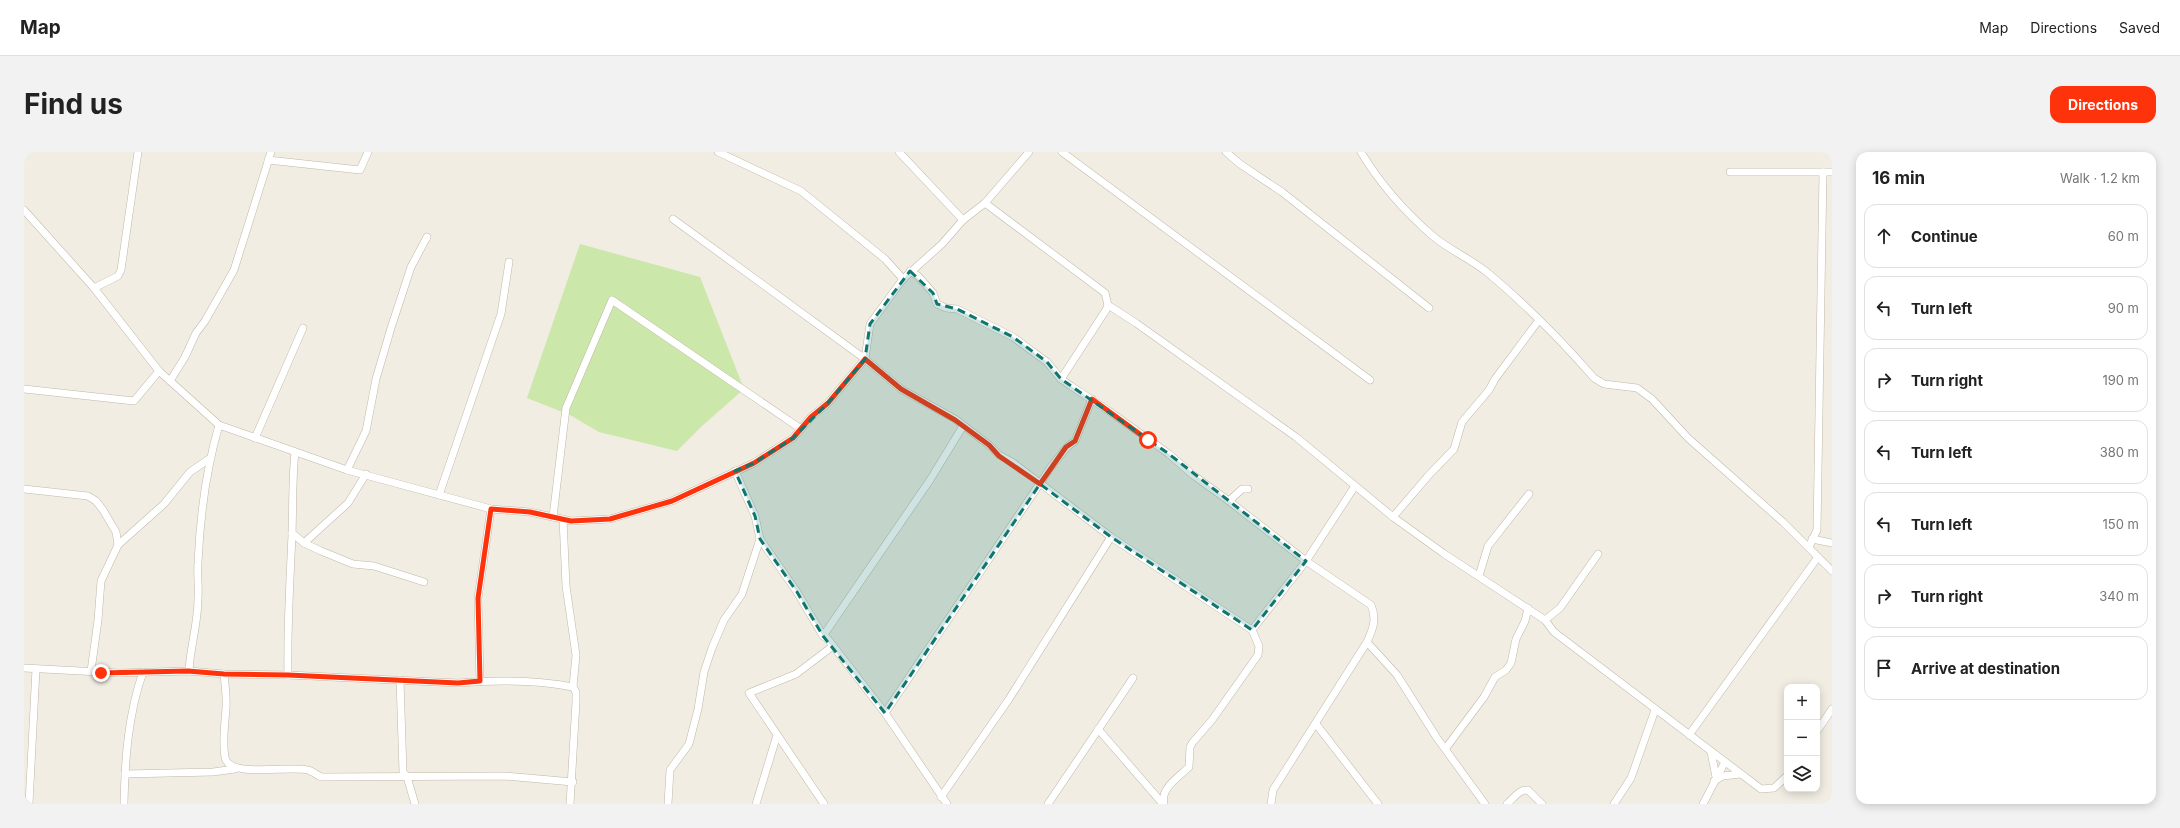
<!DOCTYPE html>
<meta charset="utf-8">
<style>
:root{--surface:#fff;--page:#f2f2f2;--text:#222;--muted:#767676;--line:#e0e0e0;--accent:#fe330c}
body{margin:0;font-family:Inter,sans-serif;background:var(--page);color:var(--text)}
.controls{position:absolute;right:12px;bottom:12px;display:grid;overflow:hidden;border-radius:8px;box-shadow:0 2px 10px #0003}
.controls button{width:36px;height:36px;display:grid;place-items:center;padding:0;border:0;border-bottom:1px solid var(--line);background:var(--surface);color:var(--text);font:20px sans-serif}
.stop{position:absolute;width:12px;height:12px;margin:-9px;border:3px solid #fe330c;border-radius:50%;background:#fff}
.stop.end{background:#fe330c;border-color:#fff;box-shadow:0 1px 4px #0008}
.list{margin:0;padding:0;list-style:none}
h2{display:flex;justify-content:space-between;align-items:center;height:52px;margin:0;padding:0 16px;font-size:17px}
h2 small{font-size:13px;font-weight:400;color:var(--muted)}
.list li{display:grid;grid-template-columns:26px 1fr auto;gap:12px;align-items:center;box-sizing:border-box;height:64px;margin:0 8px 8px;padding:0 8px;border:1px solid var(--line);border-radius:12px}
.list b{display:block;font-size:15px;white-space:nowrap}
.list em{font-size:13px;font-style:normal;color:var(--muted)}
.icon{flex:none;width:22px;height:22px;fill:none;stroke:currentColor;stroke-width:2;stroke-linecap:round;stroke-linejoin:round}
.map{position:relative;flex:none;width:1808px;height:652px;overflow:hidden;border-radius:12px}
header{display:flex;align-items:center;gap:24px;box-sizing:border-box;height:56px;padding:0 20px;background:var(--surface);border-bottom:1px solid var(--line)}
header strong{font-size:19px}
nav{display:flex;gap:22px;margin-inline-start:auto;font-size:14px}
.intro{display:flex;align-items:center;justify-content:space-between;box-sizing:border-box;height:96px;padding:0 24px}
h1{margin:0;font-size:28px}
.button{padding:10px 18px;border-radius:12px;background:var(--accent);color:#fff;font-size:14px;font-weight:700}
main{display:flex;gap:24px;padding:0 24px}
aside{flex:1;background:var(--surface);border-radius:12px;box-shadow:0 2px 10px #0003}
.map>svg:first-child{display:block}
</style>
<header>
<strong>Map</strong>
<nav><a>Map</a><a>Directions</a><a>Saved</a></nav>
</header>
<div class="intro"><h1>Find us</h1><a class="button">Directions</a></div>
<main>
<div class="map">
<svg width="1808" height="652" viewBox="0 0 1808 652">
<rect width="100%" height="100%" fill="#f1ede2"/>
<polygon fill="#cbe7a9" points="556,92 676,125 720,237 678,274 653,299 575,280 546,263 503,246"/>
<g fill="none" stroke-linecap="round" stroke-linejoin="round">
<g stroke="#c0b8a8" stroke-width="8">
<g id="street">
<polyline points="694,0 777,39 861,107 879,127"/>
<polyline points="875,0 939,68"/>
<polyline points="1038,0 1346,228"/>
<polyline points="1202,0 1216,12 1258,40 1405,156"/>
<path d="M 1337,0 C 1356,32 1382,61 1410,85 C 1427,99 1447,107 1464,121 C 1501,152 1538,189 1570,226 L 1580,232 L 1613,236 L 1628,247 L 1664,286 L 1759,370 L 1808,419"/>
<polyline points="244,8 336,18 344,0"/>
<polyline points="1706,20 1808,20"/>
<polyline points="961,51 1081,141 1084,153 1082,158 1037,227"/>
<polyline points="0,58 70,136 135,219 195,273 323,318 467,357 506,360 547,369 586,367 648,349 730,311 769,286 787,265 804,251 841,207 846,172 879,127 918,92 939,68 961,51 1005,0"/>
<path d="M 649,67 L 841,207 L 877,237 L 931,267 L 965,293 L 975,303 L 988,310 L 1087,385 L 1228,478 L 1235,494 L 1234,503 L 1188,568 L 1169,590 L 1166,595 L 1165,615 C 1155,625 1136,636 1140,652"/>
<polyline points="886,119 894,124 909,141 913,152 922,156 933,157 989,185 1023,210 1037,227 1047,234 1085,259 1145,302 1169,323 1205,349 1218,337 1224,337"/>
<polyline points="70,136 94,124 97,118 114,0"/>
<polyline points="1084,153 1112,171 1272,285 1369,365 1419,401 1521,468 1536,456 1574,402"/>
<polyline points="146,229 161,205 172,181 181,169 210,118 247,0"/>
<polyline points="0,237 110,249 135,219"/>
<polyline points="231,286 279,176"/>
<polyline points="323,318 342,279 352,227 367,176 387,115 403,85"/>
<polyline points="711,319 731,364 736,387 773,440 799,484 803,486 861,561 923,652"/>
<polyline points="0,337 64,344 72,349 79,358 92,380 94,393 77,429 74,468 67,519"/>
<polyline points="415,343 477,162 485,110"/>
<polyline points="1205,349 1282,409 1228,478"/>
<polyline points="529,365 542,256 588,148 777,277"/>
<polyline points="1369,365 1404,324 1430,297 1438,270 1465,238 1471,227 1515,168"/>
<polyline points="539,367 542,434 552,503 549,535 552,540 552,550 546,652"/>
<polyline points="268,381 280,391 324,351 342,322"/>
<polyline points="1788,387 1808,391"/>
<polyline points="280,391 297,399 329,412 350,414 400,430"/>
<polyline points="94,393 140,352 166,320 185,307"/>
<polyline points="1785,395 1793,378 1799,20"/>
<polyline points="1455,424 1464,394 1505,342"/>
<polyline points="1521,468 1530,480 1737,637 1750,636 1763,624"/>
<polyline points="799,484 906,328 939,274"/>
<polyline points="1343,490 1373,523 1413,586 1461,652"/>
<path d="M 0,516 L 95,521 L 165,519 L 200,522 L 264,523 L 434,531 C 470,528 514,528 549,535"/>
<path d="M 165,519 C 166,495 174,472 174,447 C 175,435 173,423 174,411 C 176,364 182,318 195,273"/>
<path d="M 200,522 C 201,534 203,545 202,556 C 201,572 198,589 201,605 C 204,627 266,613 284,618 C 288,619 293,623 297,625 L 480,624 L 549,630"/>
<path d="M 264,523 C 263,476 266,429 268,383 C 269,355 268,328 271,300"/>
<polyline points="376,528 379,620 383,625 391,652"/>
<polyline points="456,529 454,446 467,357"/>
<polyline points="861,561 1027,315 1043,295 1051,289 1068,247"/>
<polyline points="1292,572 1354,652"/>
<polyline points="1074,577 1139,652"/>
<polyline points="1793,579 1808,557"/>
<polyline points="1665,583 1794,405"/>
<polyline points="1422,596 1460,545 1471,525 1482,518 1487,511 1492,487 1501,469 1504,456"/>
<polyline points="1687,600 1692,625"/>
<polyline points="101,622 189,620 211,617"/>
<polyline points="1690,629 1699,624 1716,622"/>
<polyline points="917,645 985,547 1087,385"/>
<polyline points="5,652 12,517"/>
<path d="M 100,652 C 101,607 104,563 119,520"/>
<polyline points="644,652 646,618 665,592 674,557 680,520 688,496 700,468 718,442 736,387"/>
<polyline points="732,652 753,583"/>
<polyline points="800,652 725,541 772,522 809,494"/>
<polyline points="1024,652 1109,526"/>
<path d="M 1247,652 L 1249,638 L 1343,490 C 1349,477 1353,467 1347,453 L 1282,409 L 1331,334"/>
<path d="M 1483,652 C 1490,646 1495,637 1504,638 L 1518,652"/>
<polyline points="1590,652 1607,626 1631,558"/>
<polyline points="1679,652 1701,610"/>
</g>
</g>
<use href="#street" stroke="#fff" stroke-width="7"/>
</g>
<g fill="none" stroke-linecap="round" stroke-linejoin="round">
<polyline stroke="#fe330c" stroke-width="5" points="77,521 164,519 200,522 264,523 434,531 456,529 454,446 467,357 506,360 547,369 586,367 648,349 730,311 769,286 787,265 804,251 841,207 877,237 931,268 965,293 975,304 1016,332 1042,295 1051,289 1068,247 1124,288"/>
</g>
<path fill="#0f766e" fill-opacity="0.2" stroke="#0f766e" stroke-width="3" stroke-dasharray="8 5" stroke-linejoin="round" d="M 886,119 L 909,141 L 913,152 L 933,157 L 989,185 L 1023,210 L 1037,227 L 1145,302 L 1282,409 L 1228,478 L 1087,385 L 1016,332 L 861,561 L 799,484 L 773,440 L 736,387 L 731,364 L 711,319 L 730,311 L 769,286 L 804,251 L 841,207 L 846,172 Z"/>
</svg>
<div class="controls">
<button>+</button>
<button>−</button>
<button><svg class="icon" aria-label="layers" viewBox="0 0 24 24"><path d="M12 4l9 5-9 5-9-5zM3 14l9 5 9-5"/></svg></button>
</div>
<div class="stop" style="left:1124px;top:288px"></div>
<div class="stop end" style="left:77px;top:521px"></div>
</div>
<aside>
<h2>16 min<small>Walk · 1.2 km</small></h2>
<ul class="list">
<li><svg class="icon" aria-label="ahead" viewBox="0 0 24 24"><path d="M12 20V5M6 11l6-6 6 6"/></svg><div><b>Continue</b></div><em>60 m</em></li>
<li><svg class="icon" aria-label="left" viewBox="0 0 24 24"><path d="M17 20v-9H6M10 6l-5 5 5 5"/></svg><div><b>Turn left</b></div><em>90 m</em></li>
<li><svg class="icon" aria-label="right" viewBox="0 0 24 24"><path d="M7 20v-9h11M14 6l5 5-5 5"/></svg><div><b>Turn right</b></div><em>190 m</em></li>
<li><svg class="icon" aria-label="left" viewBox="0 0 24 24"><path d="M17 20v-9H6M10 6l-5 5 5 5"/></svg><div><b>Turn left</b></div><em>380 m</em></li>
<li><svg class="icon" aria-label="left" viewBox="0 0 24 24"><path d="M17 20v-9H6M10 6l-5 5 5 5"/></svg><div><b>Turn left</b></div><em>150 m</em></li>
<li><svg class="icon" aria-label="right" viewBox="0 0 24 24"><path d="M7 20v-9h11M14 6l5 5-5 5"/></svg><div><b>Turn right</b></div><em>340 m</em></li>
<li><svg class="icon" aria-label="arrive" viewBox="0 0 24 24"><path d="M6 21V4h12l-3 4 3 4H6"/></svg><div><b>Arrive at destination</b></div></li>
</ul>
</aside>
</main>
